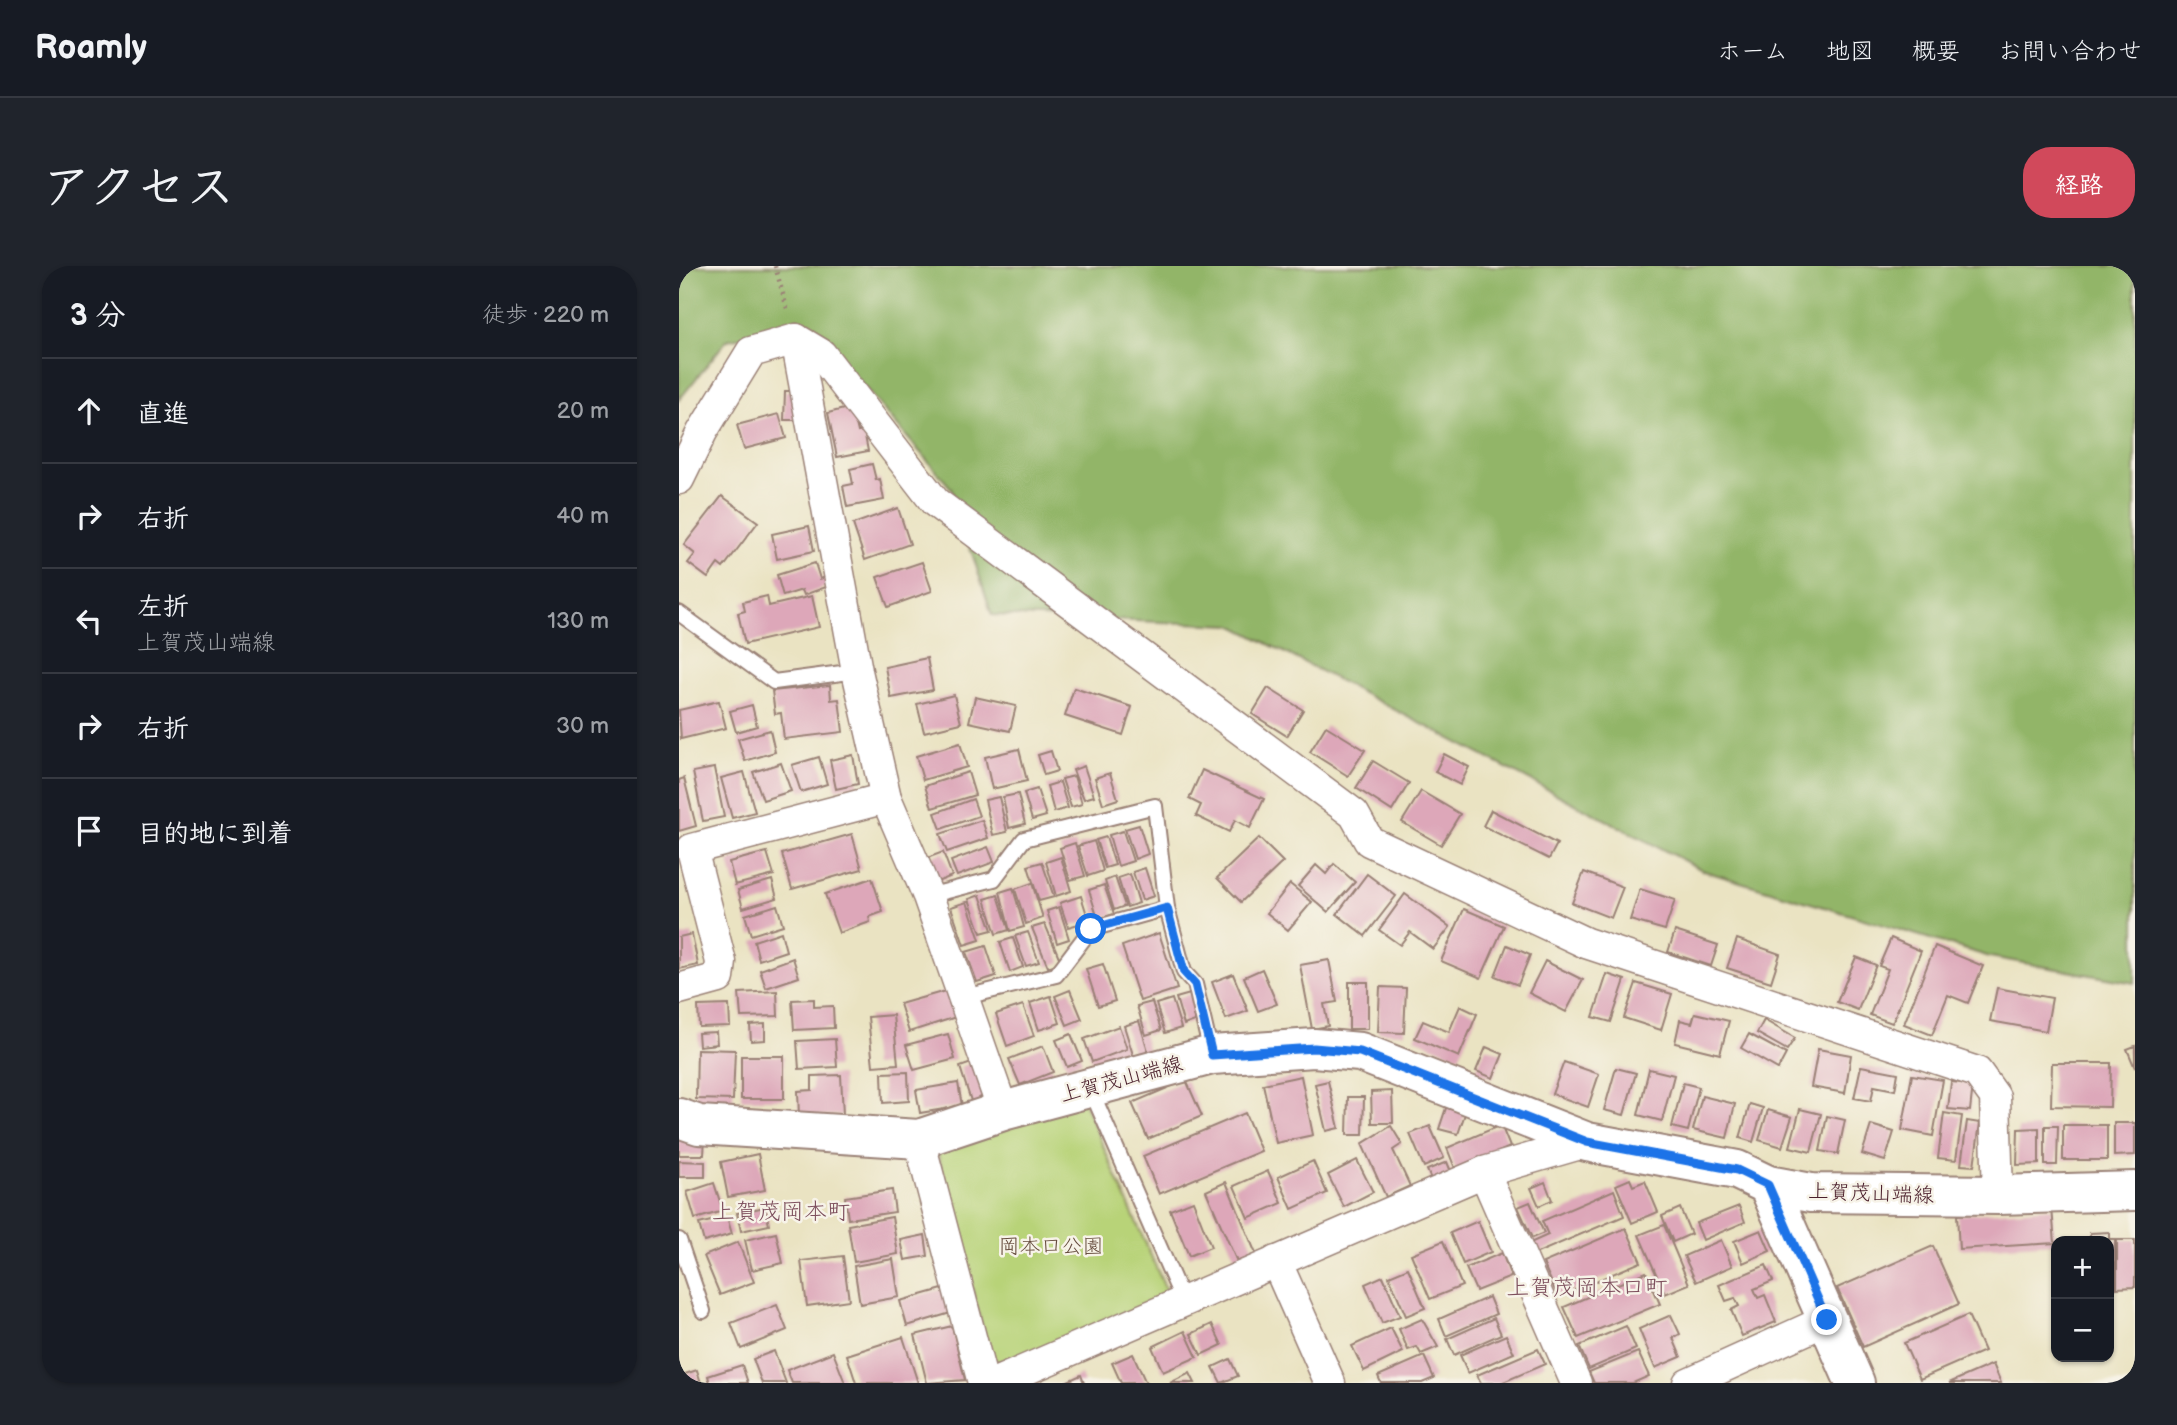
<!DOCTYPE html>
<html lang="ja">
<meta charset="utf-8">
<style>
:root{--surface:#171b24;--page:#20242c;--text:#f1f3f6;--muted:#9ea1a6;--line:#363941;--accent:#d1495b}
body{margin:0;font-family:"Balsamiq Sans","Klee One",sans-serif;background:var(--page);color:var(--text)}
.controls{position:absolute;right:21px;bottom:21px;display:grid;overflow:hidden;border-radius:14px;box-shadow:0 2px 5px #0004}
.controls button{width:63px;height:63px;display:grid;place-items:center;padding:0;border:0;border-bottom:2px solid var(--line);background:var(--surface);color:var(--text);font:35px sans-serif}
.stop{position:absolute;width:21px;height:21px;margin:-16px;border:5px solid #1a73e8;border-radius:50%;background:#fff}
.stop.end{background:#1a73e8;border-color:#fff;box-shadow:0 2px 7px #0008}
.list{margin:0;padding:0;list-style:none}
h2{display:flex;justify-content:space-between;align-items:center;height:91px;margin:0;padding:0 28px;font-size:30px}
h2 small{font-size:23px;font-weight:400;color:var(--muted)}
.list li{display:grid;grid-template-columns:46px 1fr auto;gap:21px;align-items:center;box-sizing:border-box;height:105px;padding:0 28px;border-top:2px solid var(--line)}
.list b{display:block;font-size:26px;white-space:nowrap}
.list p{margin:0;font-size:23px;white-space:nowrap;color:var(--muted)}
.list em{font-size:23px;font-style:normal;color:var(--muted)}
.icon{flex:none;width:38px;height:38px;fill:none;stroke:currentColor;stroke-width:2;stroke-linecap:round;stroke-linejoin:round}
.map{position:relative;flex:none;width:1456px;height:1117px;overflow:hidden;border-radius:28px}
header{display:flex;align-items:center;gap:42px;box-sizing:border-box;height:98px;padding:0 35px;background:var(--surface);border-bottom:2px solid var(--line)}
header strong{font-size:33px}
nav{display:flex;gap:38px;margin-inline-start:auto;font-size:24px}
.intro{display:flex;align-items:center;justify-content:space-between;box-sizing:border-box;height:168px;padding:0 42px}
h1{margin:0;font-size:49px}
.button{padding:18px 32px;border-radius:28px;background:var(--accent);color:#fff;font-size:24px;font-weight:700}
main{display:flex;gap:42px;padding:0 42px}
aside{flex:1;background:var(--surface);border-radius:28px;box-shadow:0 2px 5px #0004}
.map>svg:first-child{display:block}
</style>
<header>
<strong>Roamly</strong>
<nav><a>ホーム</a><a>地図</a><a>概要</a><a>お問い合わせ</a></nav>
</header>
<div class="intro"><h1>アクセス</h1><a class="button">経路</a></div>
<main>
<aside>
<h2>3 分<small>徒歩 · 220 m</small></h2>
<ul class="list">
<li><svg class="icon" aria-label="ahead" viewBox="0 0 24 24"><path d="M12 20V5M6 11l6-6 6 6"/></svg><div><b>直進</b></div><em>20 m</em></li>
<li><svg class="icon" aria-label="right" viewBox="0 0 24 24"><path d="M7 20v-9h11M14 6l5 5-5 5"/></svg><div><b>右折</b></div><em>40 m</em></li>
<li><svg class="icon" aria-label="left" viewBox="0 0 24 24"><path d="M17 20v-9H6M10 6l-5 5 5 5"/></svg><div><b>左折</b><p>上賀茂山端線</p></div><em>130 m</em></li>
<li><svg class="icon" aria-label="right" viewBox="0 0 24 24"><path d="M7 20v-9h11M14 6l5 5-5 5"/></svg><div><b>右折</b></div><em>30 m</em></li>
<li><svg class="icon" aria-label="arrive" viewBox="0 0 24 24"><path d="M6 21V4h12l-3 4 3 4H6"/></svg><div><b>目的地に到着</b></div></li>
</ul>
</aside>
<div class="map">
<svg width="1456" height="1117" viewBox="0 0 1456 1117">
<rect width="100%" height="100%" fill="#f7f3e8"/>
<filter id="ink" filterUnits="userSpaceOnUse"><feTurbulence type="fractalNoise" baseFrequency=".0143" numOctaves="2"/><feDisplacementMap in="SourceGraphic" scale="14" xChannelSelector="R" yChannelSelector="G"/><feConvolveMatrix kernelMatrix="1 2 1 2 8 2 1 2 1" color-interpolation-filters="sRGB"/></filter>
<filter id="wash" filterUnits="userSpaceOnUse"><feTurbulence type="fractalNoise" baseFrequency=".00686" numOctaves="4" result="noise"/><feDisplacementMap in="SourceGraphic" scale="28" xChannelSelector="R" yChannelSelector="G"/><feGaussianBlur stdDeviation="1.57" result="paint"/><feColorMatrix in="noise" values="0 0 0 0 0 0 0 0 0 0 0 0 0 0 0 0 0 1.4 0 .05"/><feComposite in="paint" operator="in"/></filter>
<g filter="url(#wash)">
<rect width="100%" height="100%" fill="#eae3c2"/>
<polygon fill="#b8d378" stroke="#817952" stroke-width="2" points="404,834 490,1031 332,1099 311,1093 256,876"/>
<polygon fill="#92b568" stroke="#6e6a4a" stroke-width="2" points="0,0 1456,0 1456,717 1311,691 1025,605 553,359 313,349 272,222 131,58 48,74 0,134"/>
<g id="blocks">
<g fill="#dda7b9">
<polygon points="106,125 120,125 119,154 105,154"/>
<polygon points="173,141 179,166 185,165 189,185 158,191 149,147"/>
<polygon points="100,148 107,172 65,183 58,159"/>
<polygon points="193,198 197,214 201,213 205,234 168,241 164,220 174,218 171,203"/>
<polygon points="43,230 79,256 44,302 39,298 29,312 9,297 16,288 5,279"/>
<polygon points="219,242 231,278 186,294 174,258"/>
<polygon points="130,260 135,285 98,293 93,268"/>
<polygon points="243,296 253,325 209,341 198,311"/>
<polygon points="136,297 141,313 147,311 150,320 125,329 123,324 104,330 98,309"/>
<polygon points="88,330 90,340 133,330 140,361 66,378 59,347 66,345 64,336"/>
<polygon points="248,392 254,424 212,432 206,401"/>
<polygon points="151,419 152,434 160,433 164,466 105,473 102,447 96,448 93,425"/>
<polygon points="395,422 453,441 444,469 386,450"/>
<polygon points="589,422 624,444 608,470 573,448"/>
<polygon points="275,429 282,457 245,466 238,438"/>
<polygon points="296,431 337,440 331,465 290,456"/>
<polygon points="40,435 47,462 2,473 0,444"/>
<polygon points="73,439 78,460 57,466 51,445"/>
<polygon points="647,460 686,484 669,510 631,486"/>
<polygon points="91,464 96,486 66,495 59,473"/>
<polygon points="281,477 288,501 244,514 237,490"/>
<polygon points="340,483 348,515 313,523 306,491"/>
<polygon points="372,485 378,505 365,509 359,489"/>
<polygon points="765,488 790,501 781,519 756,506"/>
<polygon points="174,489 179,518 157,523 151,494"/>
<polygon points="140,491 148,518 122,526 113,499"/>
<polygon points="694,495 730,517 713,545 677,522"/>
<polygon points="102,497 112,525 84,534 74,506"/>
<polygon points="405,500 415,530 405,533 394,504"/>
<polygon points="35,502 45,551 24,555 14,506"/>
<polygon points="523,504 585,533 571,562 556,554 550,566 517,550 522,539 510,533"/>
<polygon points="65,506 76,546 53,552 42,512"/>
<polygon points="289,506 296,529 253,542 246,520"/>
<polygon points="431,507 439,533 424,538 416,512"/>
<polygon points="395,510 403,538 392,541 383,513"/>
<polygon points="5,512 17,560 0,565 0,514"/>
<polygon points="381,516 389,542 375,546 368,520"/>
<polygon points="358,523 367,550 353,554 345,527"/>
<polygon points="742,525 781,548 762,579 723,556"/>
<polygon points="339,528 346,558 330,562 324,531"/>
<polygon points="320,531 328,566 314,569 306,534"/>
<polygon points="294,533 300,550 262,563 256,547"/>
<polygon points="812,544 878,578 870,593 804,560"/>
<polygon points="303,554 309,572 268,586 261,568"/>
<polygon points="460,559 469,588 456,593 446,563"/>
<polygon points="444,565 454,595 439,600 430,569"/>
<polygon points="173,568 183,603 113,623 103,588"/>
<polygon points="427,571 436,599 426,602 417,574"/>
<polygon points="580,572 604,596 562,636 538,612"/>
<polygon points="415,575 424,605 409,610 399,580"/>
<polygon points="396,577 406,610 391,614 381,582"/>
<polygon points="309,581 315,596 278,610 272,595"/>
<polygon points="88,586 95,609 56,619 50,596"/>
<polygon points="264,586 273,610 258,616 248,592"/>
<polygon points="382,591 392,625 377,630 367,596"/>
<polygon points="363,596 375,631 360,635 349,600"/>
<polygon points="655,598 676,616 649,646 619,620 637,599 647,608"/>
<polygon points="466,602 475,630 463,634 454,606"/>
<polygon points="905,606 944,621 932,652 893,637"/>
<polygon points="451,608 460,637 448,641 439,612"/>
<polygon points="688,608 717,630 686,670 658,648"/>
<polygon points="436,611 446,640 435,644 426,615"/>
<polygon points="193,612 204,646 190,651 191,656 160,667 146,628"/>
<polygon points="93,614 98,632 64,642 59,624"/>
<polygon points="353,617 364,652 347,658 336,623"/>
<polygon points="611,618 633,636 609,664 588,647"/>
<polygon points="425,619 435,648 419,653 410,624"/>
<polygon points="334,622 345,661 331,665 321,626"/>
<polygon points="961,623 996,634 986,664 951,654"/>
<polygon points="726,628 771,661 754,683 731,666 721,679 700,664"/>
<polygon points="301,629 313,664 302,667 290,633"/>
<polygon points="319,629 330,664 317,668 306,633"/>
<polygon points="402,630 410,655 389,661 381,637"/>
<polygon points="288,636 301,674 285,679 272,641"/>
<polygon points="98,639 104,659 72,669 66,649"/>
<polygon points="380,641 390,673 378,677 368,645"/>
<polygon points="785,643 825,660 802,712 762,695"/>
<polygon points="366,658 382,696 369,701 353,662"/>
<polygon points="996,665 1039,679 1032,700 989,686"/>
<polygon points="102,666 107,685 80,694 75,675"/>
<polygon points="349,666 360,696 347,700 336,670"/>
<polygon points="480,667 498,723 461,735 443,680"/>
<polygon points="13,668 19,699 0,703 0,671"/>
<polygon points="334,672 344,701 331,706 321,676"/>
<polygon points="1212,672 1242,685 1213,757 1191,749 1209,703 1200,700"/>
<polygon points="1058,673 1101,688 1092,716 1048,702"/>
<polygon points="828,679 851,689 839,719 816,710"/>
<polygon points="307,680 317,710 298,716 287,686"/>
<polygon points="1256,680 1304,700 1289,737 1269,729 1253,769 1225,758"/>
<polygon points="1177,691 1197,699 1179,744 1158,736"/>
<polygon points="114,692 120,711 87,722 81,704"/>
<polygon points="650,694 658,736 645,738 649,760 633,763 621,699"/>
<polygon points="866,695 904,714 887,746 850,727"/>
<polygon points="424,698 436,735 419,740 407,703"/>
<polygon points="583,703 598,738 579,745 565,711"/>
<polygon points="554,708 569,745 547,753 533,716"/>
<polygon points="928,708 946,714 932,756 914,751"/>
<rect x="670" y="716" width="19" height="47"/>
<polygon points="957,717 993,728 982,764 945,752"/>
<polygon points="701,721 727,722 725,767 699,766"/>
<polygon points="1318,722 1373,732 1367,765 1311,755"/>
<polygon points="270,724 277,751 230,766 221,738"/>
<polygon points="391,724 403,753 388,759 376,730"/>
<polygon points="98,725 99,750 62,751 60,727"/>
<polygon points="511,728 519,754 505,759 497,732"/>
<polygon points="372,730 381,757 360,764 351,737"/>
<polygon points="135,733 135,741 154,740 155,762 115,764 113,734"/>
<polygon points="493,733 502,762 486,767 477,738"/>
<polygon points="473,736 482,764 467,769 458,740"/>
<polygon points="50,739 51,760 20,761 19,740"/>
<polygon points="344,739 355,770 328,780 317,748"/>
<polygon points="781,740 798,748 780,791 736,772 744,755 770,766"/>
<polygon points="1016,747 1050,755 1041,788 996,777 1001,754 1013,757"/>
<polygon points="214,749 219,798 194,800 189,751"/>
<polygon points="1085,754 1116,772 1108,784 1078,767"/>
<polygon points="460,755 470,788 455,792 445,760"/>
<polygon points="86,758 86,774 72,775 71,759"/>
<polygon points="440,760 448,783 413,796 405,773"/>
<polygon points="37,766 38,778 20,780 19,767"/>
<polygon points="269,768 276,793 235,804 227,779"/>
<polygon points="392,768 403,795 388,801 377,774"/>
<polygon points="1070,768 1107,788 1099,803 1062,782"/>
<polygon points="156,773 158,801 120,803 118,775"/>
<polygon points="364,780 374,806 341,819 330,793"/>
<polygon points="1456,780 1456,802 1448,783"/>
<polygon points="807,781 824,788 814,812 797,805"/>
<polygon points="18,783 56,784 54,834 17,833"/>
<polygon points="1139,783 1172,789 1166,827 1132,821"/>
<rect x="62" y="790" width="43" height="43"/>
<polygon points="298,795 311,836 294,841 281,801"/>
<polygon points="885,796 920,808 909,841 873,828"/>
<polygon points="1373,797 1432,797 1431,841 1372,840"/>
<polygon points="1182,800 1219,807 1216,824 1195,820 1192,835 1175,832"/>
<polygon points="937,802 957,807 945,849 925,844"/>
<polygon points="970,803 995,809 983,855 959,849"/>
<polygon points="229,806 230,835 204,837 203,807"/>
<polygon points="162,809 164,849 120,851 119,825 133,824 133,810"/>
<polygon points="1233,809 1264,814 1254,870 1223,864"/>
<polygon points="622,810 634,869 597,877 584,818"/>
<polygon points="507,814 523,850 469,873 453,837"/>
<polygon points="649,815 660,862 647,865 636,818"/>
<polygon points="1272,816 1294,818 1291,845 1269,843"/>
<polygon points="279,817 283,840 241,847 237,824"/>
<polygon points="1004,817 1020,821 1009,865 993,861"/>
<polygon points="713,825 714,857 693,857 692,826"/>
<polygon points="1023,830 1056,838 1048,872 1014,864"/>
<polygon points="669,831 685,831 684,869 668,869"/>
<polygon points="769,836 788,842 779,868 760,863"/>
<polygon points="1071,838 1084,842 1074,876 1061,872"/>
<polygon points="1121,843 1142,848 1132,886 1111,881"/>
<polygon points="1089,844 1113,851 1103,881 1080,874"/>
<polygon points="566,847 582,885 480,928 464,890"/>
<polygon points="1265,847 1283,850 1277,894 1259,892"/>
<polygon points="1148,850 1166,854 1159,888 1141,885"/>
<polygon points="1288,855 1301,857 1295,900 1282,899"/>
<polygon points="1435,857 1456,857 1456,889 1435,890"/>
<polygon points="822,859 831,881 777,905 768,882"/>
<polygon points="1192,859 1215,866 1206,895 1183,888"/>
<rect x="1384" y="859" width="44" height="35"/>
<polygon points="712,860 723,878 714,884 731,920 707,931 683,878"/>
<polygon points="751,860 765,892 745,901 731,868"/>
<polygon points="1366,860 1379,860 1378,899 1366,899"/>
<polygon points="1360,862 1360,898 1338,899 1339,863"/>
<polygon points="0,872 26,872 25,889 0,889"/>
<polygon points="79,888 86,924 49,931 42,896"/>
<polygon points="678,894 694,926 665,941 649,909"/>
<polygon points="0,895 26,896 26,911 0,911"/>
<polygon points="634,895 648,927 613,943 599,911"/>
<polygon points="768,896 773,908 753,916 748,904"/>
<polygon points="589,905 603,937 569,952 555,920"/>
<polygon points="951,913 954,920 966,915 979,946 953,957 937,919"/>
<polygon points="547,916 577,988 558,996 527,925"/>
<polygon points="866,916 873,934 860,940 852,922"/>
<polygon points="35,917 44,945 16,953 8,926"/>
<polygon points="213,924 216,946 169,953 166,931"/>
<polygon points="935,924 945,950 856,988 851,977 869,969 863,955"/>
<polygon points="514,935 532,981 510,990 491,944"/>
<polygon points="851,936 865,967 853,972 839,941"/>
<polygon points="1060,940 1066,956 1024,974 1017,957"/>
<polygon points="86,941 90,959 62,965 58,947"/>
<polygon points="1001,942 1012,968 994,976 983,950"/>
<polygon points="1373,942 1376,977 1280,983 1278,949"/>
<polygon points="48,951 53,968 25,976 20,958"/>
<polygon points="213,951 219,988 175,996 169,959"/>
<polygon points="799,955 812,986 784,998 771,967"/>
<polygon points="985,959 1010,1018 986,1028 960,969"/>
<polygon points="947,962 962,996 879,1031 864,997"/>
<polygon points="1082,964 1091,985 1064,997 1055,975"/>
<polygon points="1430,966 1430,973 1436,973 1436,1023 1430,1023 1430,975 1411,975 1411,967"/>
<polygon points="97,967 104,997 73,1004 66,974"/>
<polygon points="246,969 249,990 226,994 222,974"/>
<polygon points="1042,974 1053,1000 1017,1016 1005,990"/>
<polygon points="1438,974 1456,974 1456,1021 1438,1022"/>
<polygon points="764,975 783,1020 751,1033 732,988"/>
<polygon points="59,976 75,1016 41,1029 25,990"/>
<polygon points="1254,980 1280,1038 1184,1081 1158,1022"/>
<polygon points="823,987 832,1011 797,1025 787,1002"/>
<polygon points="164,990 170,1034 128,1040 122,995"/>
<polygon points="214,993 220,1031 181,1038 175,1000"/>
<polygon points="1087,999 1094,1015 1075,1023 1079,1032 1086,1029 1097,1056 1063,1070 1052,1044 1060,1040 1056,1032 1047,1035 1040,1019"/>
<polygon points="729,1002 746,1042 727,1050 710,1010"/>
<polygon points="967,1006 981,1038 899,1072 885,1041"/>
<polygon points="704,1010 721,1050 703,1057 686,1018"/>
<polygon points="267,1022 275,1046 228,1060 221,1035"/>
<polygon points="810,1031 817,1048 767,1070 760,1053"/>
<polygon points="98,1039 108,1064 62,1083 52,1057"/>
<polygon points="992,1049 1001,1068 994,1072 1002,1091 976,1102 960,1063"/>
<polygon points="1289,1049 1305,1085 1241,1113 1225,1077"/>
<polygon points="815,1052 822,1068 775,1089 768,1073"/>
<polygon points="743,1053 759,1081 742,1088 738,1081 729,1084 720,1063"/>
<polygon points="533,1058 543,1079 522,1089 512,1068"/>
<polygon points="273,1060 286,1114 248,1117 236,1069"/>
<polygon points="947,1060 957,1083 910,1103 900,1080"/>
<polygon points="712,1062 724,1086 685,1105 673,1080"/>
<polygon points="506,1065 518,1091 484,1106 473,1081"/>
<polygon points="827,1069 835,1087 789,1107 781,1089"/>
<polygon points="224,1071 239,1117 177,1117 168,1089"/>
<polygon points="859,1083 866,1098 822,1117 802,1117 798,1109"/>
<polygon points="95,1085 107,1117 83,1117 74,1093"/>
<polygon points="154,1086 166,1117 113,1117 108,1104"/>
<polygon points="959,1086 970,1110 954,1117 915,1117 910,1106"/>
<polygon points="454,1088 467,1117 442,1117 433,1097"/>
<polygon points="745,1090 755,1112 743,1117 702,1117 699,1110"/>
<polygon points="551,1093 559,1110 542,1117 534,1101"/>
<polygon points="1314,1098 1322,1117 1270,1117"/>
<polygon points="63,1099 69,1117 31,1117 29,1110"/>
<polygon points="18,1104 22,1117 0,1117 0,1110"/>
<polygon points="511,1107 516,1117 491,1117"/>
<polygon points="402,1109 405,1117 384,1117"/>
</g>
</g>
</g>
<g filter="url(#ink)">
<use href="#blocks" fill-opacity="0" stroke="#9a8176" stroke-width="2"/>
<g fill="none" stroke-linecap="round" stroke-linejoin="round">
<g stroke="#9a8176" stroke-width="18">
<g id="lane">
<polyline points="0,347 95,416 178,405"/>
<polyline points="249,630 315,613 345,573 476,540 488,642 505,706 516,718 532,787"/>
<polyline points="286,731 377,709 412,663 488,642"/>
<polyline points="411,822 505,1037"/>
<polyline points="0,974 24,1045"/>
</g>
</g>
<g stroke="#9a8176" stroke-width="33">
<g id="street">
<polyline points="117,73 142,88 256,236 675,548 690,575 907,677 1298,806 1316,831 1319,929"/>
<polyline points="0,213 23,166 72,86 117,73 178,405 207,532 249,630 324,845"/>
<polyline points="0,723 40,712 42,696 13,583 207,532"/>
<polyline points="240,873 304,1117"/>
<polyline points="805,906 897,1117"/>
<polyline points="597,995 651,1117"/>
<polyline points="316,1117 805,906 908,876"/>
<polyline points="1009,1117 1148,1054"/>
</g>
</g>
<g stroke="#9a8176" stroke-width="42">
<g id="secondary">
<polyline points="0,852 20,859 240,873 324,845 533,789 635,782 681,786 908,876 1058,904 1089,919 1132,927 1319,929 1456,925"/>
<polyline points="1089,919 1176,1117"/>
</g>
</g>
<polyline stroke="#9a8176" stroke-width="4.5" stroke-dasharray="2 5" stroke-linecap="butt" points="96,0 109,46"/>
<use href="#lane" stroke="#fff" stroke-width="14"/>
<use href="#street" stroke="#fff" stroke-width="30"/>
<use href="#secondary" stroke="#fff" stroke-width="38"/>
</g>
</g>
<g fill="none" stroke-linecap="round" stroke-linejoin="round" filter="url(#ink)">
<polyline stroke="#1a73e8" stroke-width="9" points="412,663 488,642 505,706 516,718 533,789 635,782 681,786 908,876 1058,904 1089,919 1148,1054"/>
</g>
<g text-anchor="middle" stroke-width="5" stroke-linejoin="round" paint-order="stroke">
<g font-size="21" fill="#4a1f2b" stroke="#f7f3e8">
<text transform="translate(442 813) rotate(-15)" y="7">上賀茂山端線</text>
<text transform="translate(1192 927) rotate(2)" y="7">上賀茂山端線</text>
</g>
<g font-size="21" fill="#664c3e" stroke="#f7f3e8">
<text x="372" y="987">岡本口公園</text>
</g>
<g font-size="23" fill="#7d4f5d" stroke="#f7f3e8">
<text x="102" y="953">上賀茂岡本町</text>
<text x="908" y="1029">上賀茂岡本口町</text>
</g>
</g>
</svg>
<div class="controls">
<button>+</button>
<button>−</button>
</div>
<div class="stop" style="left:412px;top:663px"></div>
<div class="stop end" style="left:1148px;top:1054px"></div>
</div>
</main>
